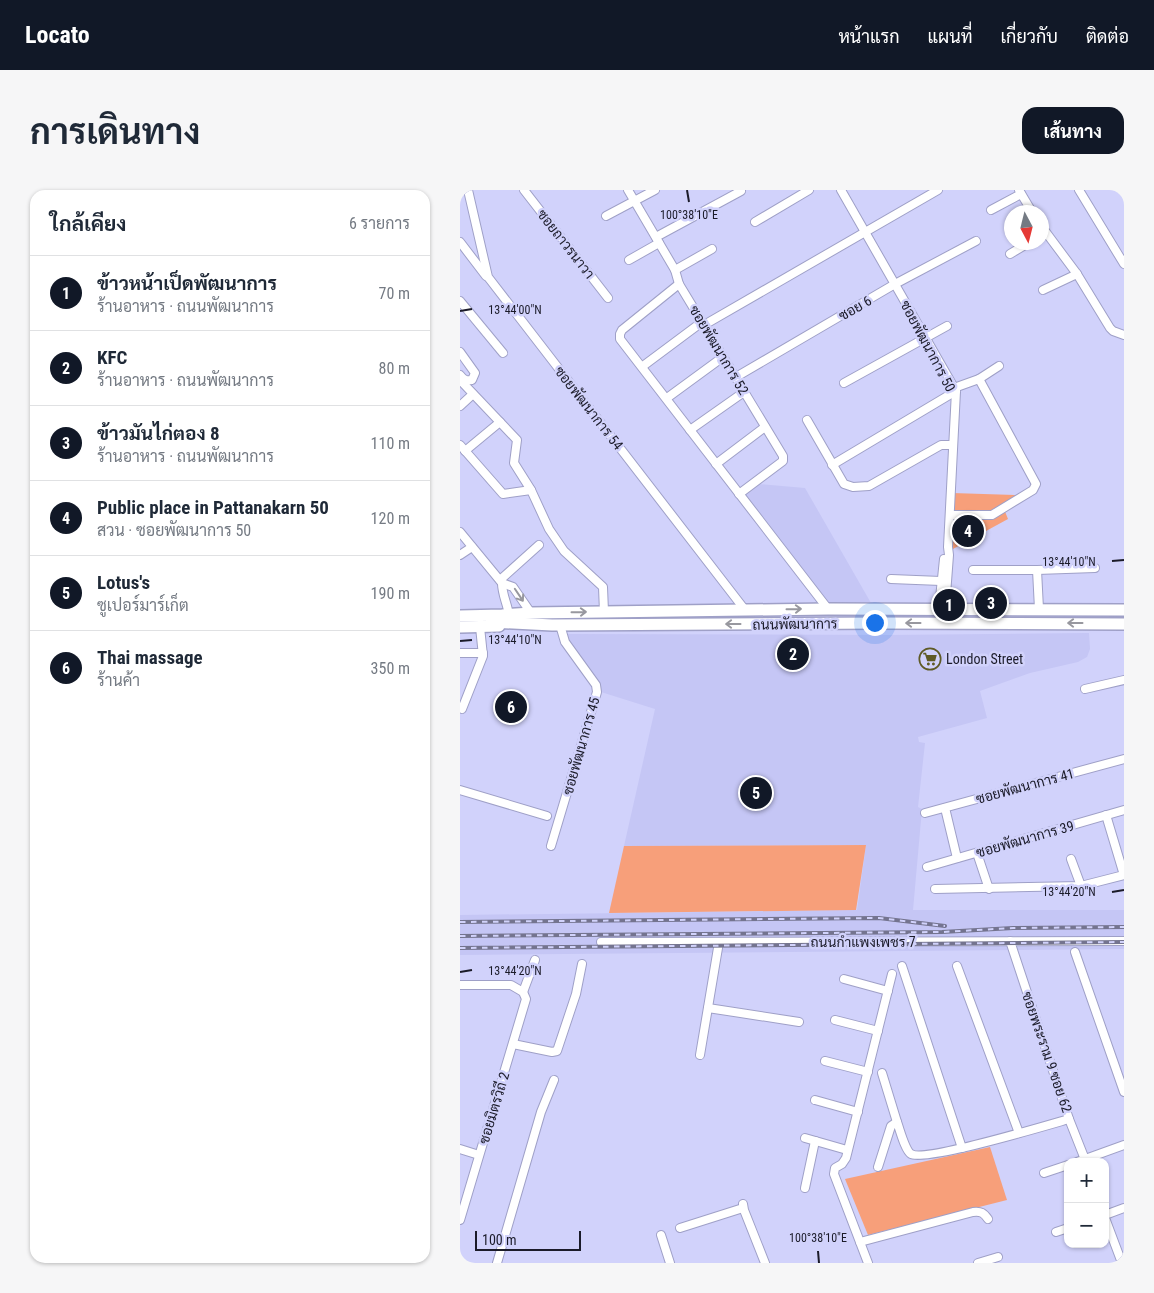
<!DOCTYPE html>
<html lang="th">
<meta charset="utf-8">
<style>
:root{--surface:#fff;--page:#f6f6f7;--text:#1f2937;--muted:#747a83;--line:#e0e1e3;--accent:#111827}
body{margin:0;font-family:"Roboto Condensed",Sarabun,sans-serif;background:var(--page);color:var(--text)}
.controls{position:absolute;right:15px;bottom:15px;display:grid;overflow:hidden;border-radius:10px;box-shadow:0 1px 4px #0004}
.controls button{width:45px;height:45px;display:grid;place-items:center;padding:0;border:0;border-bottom:1px solid var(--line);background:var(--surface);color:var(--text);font:25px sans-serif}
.compass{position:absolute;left:544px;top:15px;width:45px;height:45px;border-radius:50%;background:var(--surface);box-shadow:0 1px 4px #0004;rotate:173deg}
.scale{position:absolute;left:15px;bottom:12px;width:106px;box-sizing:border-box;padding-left:5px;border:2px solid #1b1b29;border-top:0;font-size:14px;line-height:18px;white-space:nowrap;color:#1b1b29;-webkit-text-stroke:4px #d1d2fb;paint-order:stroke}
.you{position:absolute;left:414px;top:432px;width:18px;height:18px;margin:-12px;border:4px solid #fff;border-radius:50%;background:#1a73e8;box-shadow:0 0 0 8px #1a73e833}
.badge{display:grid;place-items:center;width:32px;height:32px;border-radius:50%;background:var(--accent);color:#fff;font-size:16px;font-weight:700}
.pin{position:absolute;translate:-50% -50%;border:2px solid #fff;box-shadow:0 1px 5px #0006}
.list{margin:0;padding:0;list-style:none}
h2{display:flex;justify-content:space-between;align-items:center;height:65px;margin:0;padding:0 20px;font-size:21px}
h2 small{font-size:16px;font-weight:400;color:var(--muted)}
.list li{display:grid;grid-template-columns:32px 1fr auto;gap:15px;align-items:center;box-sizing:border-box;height:75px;padding:0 20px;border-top:1px solid var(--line)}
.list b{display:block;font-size:19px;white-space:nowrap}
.list p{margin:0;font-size:16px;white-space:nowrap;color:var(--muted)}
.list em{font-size:16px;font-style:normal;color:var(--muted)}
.map{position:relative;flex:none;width:664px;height:1073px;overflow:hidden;border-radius:15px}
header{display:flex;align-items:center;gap:30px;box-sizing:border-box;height:70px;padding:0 25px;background:var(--accent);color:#fff}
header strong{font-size:24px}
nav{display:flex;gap:28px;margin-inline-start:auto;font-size:18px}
.intro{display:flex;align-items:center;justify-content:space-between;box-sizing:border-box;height:120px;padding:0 30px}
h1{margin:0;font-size:35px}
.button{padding:12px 22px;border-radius:15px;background:var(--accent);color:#fff;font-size:18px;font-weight:700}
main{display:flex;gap:30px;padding:0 30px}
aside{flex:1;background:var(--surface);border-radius:15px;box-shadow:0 1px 4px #0004}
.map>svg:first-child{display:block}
</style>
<header>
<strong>Locato</strong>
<nav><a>หน้าแรก</a><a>แผนที่</a><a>เกี่ยวกับ</a><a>ติดต่อ</a></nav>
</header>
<div class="intro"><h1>การเดินทาง</h1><a class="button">เส้นทาง</a></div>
<main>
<aside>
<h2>ใกล้เคียง<small>6 รายการ</small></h2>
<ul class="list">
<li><span class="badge">1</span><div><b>ข้าวหน้าเป็ดพัฒนาการ</b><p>ร้านอาหาร · ถนนพัฒนาการ</p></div><em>70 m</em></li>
<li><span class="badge">2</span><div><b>KFC</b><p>ร้านอาหาร · ถนนพัฒนาการ</p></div><em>80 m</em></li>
<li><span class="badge">3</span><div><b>ข้าวมันไก่ตอง 8</b><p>ร้านอาหาร · ถนนพัฒนาการ</p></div><em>110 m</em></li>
<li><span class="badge">4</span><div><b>Public place in Pattanakarn 50</b><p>สวน · ซอยพัฒนาการ 50</p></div><em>120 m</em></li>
<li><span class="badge">5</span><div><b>Lotus's</b><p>ซูเปอร์มาร์เก็ต</p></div><em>190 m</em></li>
<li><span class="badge">6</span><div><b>Thai massage</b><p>ร้านค้า</p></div><em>350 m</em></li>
</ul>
</aside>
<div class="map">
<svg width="664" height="1073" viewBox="0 0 664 1073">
<rect width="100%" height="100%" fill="#d1d2fb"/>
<g fill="#c5c6f5">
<polygon points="298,294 345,298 411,413 369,413 284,305"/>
<polygon points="629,443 630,459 627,467 618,472 570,483 520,501 527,528 458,547 459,552 465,553 458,617 462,619 453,720 664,720 664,759 0,765 0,725 397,720 406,655 164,656 195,519 141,502 105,444 428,445"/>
</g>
<g fill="#f79f7a">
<polygon points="492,303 555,305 556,311 544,319 548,329 493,359 490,354"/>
<polygon points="406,655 396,720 149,723 164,656"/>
<polygon points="530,957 547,1010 408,1045 385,989"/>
</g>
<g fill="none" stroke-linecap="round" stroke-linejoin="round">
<g stroke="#9fa0c7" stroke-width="10">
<g id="minor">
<polyline points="8,0 28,87 285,420"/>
<polyline points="64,0 148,108"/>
<polyline points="168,0 215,80 219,94 323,266 323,271 279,304"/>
<polyline points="381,0 496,201 488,357 489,365 485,418"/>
<polyline points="559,0 572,22"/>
<polyline points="619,0 664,74"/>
<polyline points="531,20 561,4"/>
<polyline points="146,26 195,0"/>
<polyline points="295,32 349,0"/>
<polyline points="582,37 617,84 650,138 653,141 664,145"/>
<polyline points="196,47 281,1"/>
<polyline points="0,52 26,86"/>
<polyline points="550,64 570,52"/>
<polyline points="169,70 199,53"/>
<polyline points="215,80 252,59"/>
<polyline points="219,94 162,140 160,144 160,149 368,419"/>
<polyline points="583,100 617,84"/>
<polyline points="0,111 43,163"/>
<polyline points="244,135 478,0"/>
<path d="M 0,162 L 15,183 L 12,190 C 6,191 4,190 0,185"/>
<polyline points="183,176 242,132"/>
<polyline points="276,187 435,94 516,51"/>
<polyline points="0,190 57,250 54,273 71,300"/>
<polyline points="384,193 487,136"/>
<polyline points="494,198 519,189 539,176"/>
<polyline points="207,208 263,167"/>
<polyline points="0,216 13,204"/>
<polyline points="347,230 384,294 393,297 409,296 481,255 493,255"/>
<polyline points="230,240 284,202"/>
<polyline points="0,255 43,304 71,300 89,339 104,361 143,397 144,422"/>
<polyline points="5,261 40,232"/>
<polyline points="256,274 305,237"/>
<polyline points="372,275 496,201"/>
<polyline points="490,325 532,325 573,300 576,294 519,189"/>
<polyline points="0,342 42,393 53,397 71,423"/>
<polyline points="0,365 12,357"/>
<polyline points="513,380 577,380 635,378"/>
<polyline points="577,380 579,419"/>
<polyline points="431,389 481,391"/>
<polyline points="40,390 79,355"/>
<path d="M 42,393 C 42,403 46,411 48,420"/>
<polyline points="479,418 484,369"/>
<polyline points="0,463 23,463"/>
<polyline points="625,499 664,490"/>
<polyline points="0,518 2,519 23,466 20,437"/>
<polyline points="0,600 87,626"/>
<polyline points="485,618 497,668"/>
<polyline points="465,623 664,569"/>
<polyline points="646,625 664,685"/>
<polyline points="91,656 137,502 136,495 105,452 100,435"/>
<polyline points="517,663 529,699"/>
<polyline points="611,669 621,696"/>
<polyline points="467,677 664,620"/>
<polyline points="475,699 621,696 664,685"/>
<polyline points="550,751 609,929 626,972"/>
<polyline points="141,752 664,751"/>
<polyline points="615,762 664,902"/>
<polyline points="442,776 502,958"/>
<polyline points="497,776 559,943"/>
<polyline points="384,789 428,801"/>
<polyline points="0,795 51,795 63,802 66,809 0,1030"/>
<polyline points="63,802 75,770"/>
<polyline points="248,818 339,832"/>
<polyline points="375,830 418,841"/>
<polyline points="53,854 92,862 97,861 116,804 122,774"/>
<polyline points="240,865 259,752"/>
<polyline points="365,871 408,882"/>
<polyline points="422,883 437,932"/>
<polyline points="355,910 398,922"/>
<polyline points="345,948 387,960"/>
<polyline points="0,959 19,965"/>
<polyline points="617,972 664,955"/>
<path d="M 418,977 L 431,936 L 437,932 C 440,940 445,960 451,964 C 465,972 588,935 609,929"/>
<polyline points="584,983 608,975"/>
<polyline points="345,998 355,951"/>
<polyline points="283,1014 284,1020 305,1073"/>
<polyline points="645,1025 664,1018"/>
<polyline points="645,1028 662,1073"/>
<polyline points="220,1038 283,1018"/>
<polyline points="596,1042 608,1038"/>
<polyline points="201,1045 210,1073"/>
<path d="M 400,1052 L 513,1022 C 521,1021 524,1023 528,1029"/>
<polyline points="37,1073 81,922 94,890"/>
<polyline points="408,1073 374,984 375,978 382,974 386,968 432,784"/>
<polyline points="518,1073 538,1067"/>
</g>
</g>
<g stroke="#9fa0c7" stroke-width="14">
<g id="secondary">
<polyline points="0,426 42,425 71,423 368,419 664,420"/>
<polyline points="31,432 92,435 419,433 664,434"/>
<polyline points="0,437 39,436"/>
</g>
</g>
<use href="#minor" stroke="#fff" stroke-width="8"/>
<use href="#secondary" stroke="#fff" stroke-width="11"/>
<g stroke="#74748f" stroke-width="4">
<g id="rail">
<polyline points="0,732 419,728 485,736"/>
<polyline points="0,746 482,742 553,738 664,737"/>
<polyline points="0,758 664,752"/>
</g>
</g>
<use href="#rail" stroke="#d1d2fb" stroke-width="2" stroke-dasharray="5.5" stroke-linecap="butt"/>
</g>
<defs><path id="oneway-shaft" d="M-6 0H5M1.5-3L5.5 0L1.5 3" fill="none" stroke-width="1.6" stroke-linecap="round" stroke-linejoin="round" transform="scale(1.25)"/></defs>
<g stroke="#98989f">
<use href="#oneway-shaft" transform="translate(59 405) rotate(56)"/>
<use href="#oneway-shaft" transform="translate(334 419) rotate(-1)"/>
<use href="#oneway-shaft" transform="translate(119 422) rotate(-1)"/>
<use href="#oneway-shaft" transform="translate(453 433) rotate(-180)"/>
<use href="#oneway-shaft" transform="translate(615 433) rotate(-180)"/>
<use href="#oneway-shaft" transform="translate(273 434) rotate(180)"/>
</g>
<path fill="none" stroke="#1b1b29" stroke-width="2" d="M 227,0 L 229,12M 0,121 L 12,119M 652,371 L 664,370M 0,451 L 12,450M 652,702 L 664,700M 0,782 L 12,780M 358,1061 L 359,1073"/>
<defs>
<g id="supermarket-ring" transform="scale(1.125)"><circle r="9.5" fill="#d1d2fb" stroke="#5f5a26" stroke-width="1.5"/><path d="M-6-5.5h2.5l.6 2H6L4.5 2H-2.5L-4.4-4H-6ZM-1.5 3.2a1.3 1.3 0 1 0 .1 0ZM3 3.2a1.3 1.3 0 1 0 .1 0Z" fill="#5f5a26"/></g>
</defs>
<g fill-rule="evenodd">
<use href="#supermarket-ring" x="470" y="469"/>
</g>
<g text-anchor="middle" stroke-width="5" stroke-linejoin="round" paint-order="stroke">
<g font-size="14" fill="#1b1b29" stroke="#d1d2fb">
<text transform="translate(106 54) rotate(52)" y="5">ซอยถาวรนาวา</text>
<text transform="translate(395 118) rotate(-30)" y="5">ซอย 6</text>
<text transform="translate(468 156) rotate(62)" y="5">ซอยพัฒนาการ 50</text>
<text transform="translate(259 160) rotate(59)" y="5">ซอยพัฒนาการ 52</text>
<text transform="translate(129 218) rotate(52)" y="5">ซอยพัฒนาการ 54</text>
<text transform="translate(335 434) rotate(-1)" y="5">ถนนพัฒนาการ</text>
<text transform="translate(121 556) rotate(-74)" y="5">ซอยพัฒนาการ 45</text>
<text transform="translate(565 596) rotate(-15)" y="5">ซอยพัฒนาการ 41</text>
<text transform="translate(565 649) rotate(-16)" y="5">ซอยพัฒนาการ 39</text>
<text x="403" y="757">ถนนกำแพงเพชร 7</text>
<text transform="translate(587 862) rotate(71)" y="5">ซอยพระราม 9 ซอย 62</text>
<text transform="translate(34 918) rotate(-73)" y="5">ซอยมิตรวิถี 2</text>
</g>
<g font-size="14" fill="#1b1b29" stroke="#d1d2fb" text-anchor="start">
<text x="486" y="474">London Street</text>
</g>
</g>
<g font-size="12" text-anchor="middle" fill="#1b1b29" stroke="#d1d2fb" stroke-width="5" stroke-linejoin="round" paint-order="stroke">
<text x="229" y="29">100°38'10"E</text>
<text x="55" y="124">13°44'00"N</text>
<text x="609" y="376">13°44'10"N</text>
<text x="55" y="454">13°44'10"N</text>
<text x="609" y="706">13°44'20"N</text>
<text x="55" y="785">13°44'20"N</text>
<text x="358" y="1052">100°38'10"E</text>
</g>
</svg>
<div class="controls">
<button>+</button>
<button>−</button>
</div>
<svg class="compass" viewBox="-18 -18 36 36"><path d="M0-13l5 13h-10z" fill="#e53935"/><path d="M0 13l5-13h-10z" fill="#747a83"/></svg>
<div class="scale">100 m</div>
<div class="you"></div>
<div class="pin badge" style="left:489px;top:415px">1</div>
<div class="pin badge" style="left:333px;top:464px">2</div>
<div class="pin badge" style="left:531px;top:413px">3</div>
<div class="pin badge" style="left:508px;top:341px">4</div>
<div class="pin badge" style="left:296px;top:603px">5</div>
<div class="pin badge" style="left:51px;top:517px">6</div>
</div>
</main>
